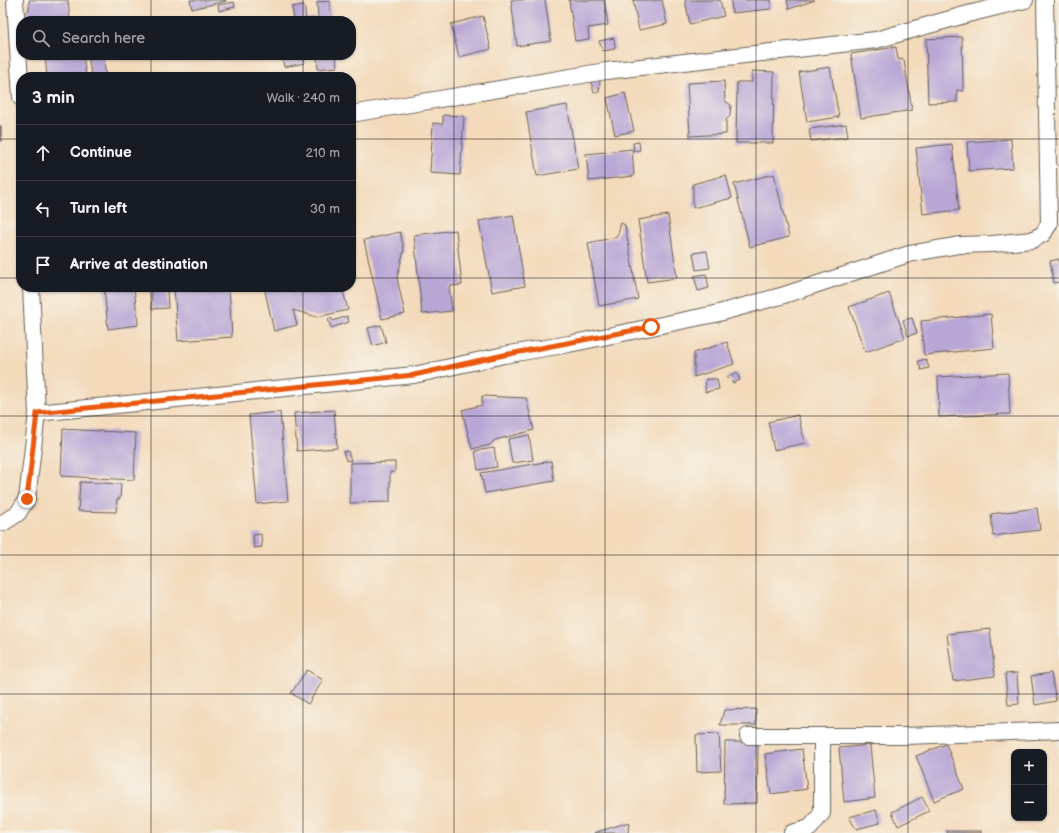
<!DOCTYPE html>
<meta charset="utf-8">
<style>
:root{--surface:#171b24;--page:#20242c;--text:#f1f3f6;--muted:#9ea1a6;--line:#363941}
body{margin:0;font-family:"Balsamiq Sans",sans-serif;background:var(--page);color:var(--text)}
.controls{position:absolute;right:12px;bottom:12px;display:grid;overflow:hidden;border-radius:8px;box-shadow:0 1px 3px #0004}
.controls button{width:36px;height:36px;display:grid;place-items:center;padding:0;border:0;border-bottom:1px solid var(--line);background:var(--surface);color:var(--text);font:20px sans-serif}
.stop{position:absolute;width:12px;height:12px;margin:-9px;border:3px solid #ea580c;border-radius:50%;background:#fff}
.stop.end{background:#ea580c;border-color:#fff;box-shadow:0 1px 4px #0008}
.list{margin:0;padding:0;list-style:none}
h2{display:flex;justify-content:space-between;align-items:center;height:52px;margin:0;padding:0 16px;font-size:17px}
h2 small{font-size:13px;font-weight:400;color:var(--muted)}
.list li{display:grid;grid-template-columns:26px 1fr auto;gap:12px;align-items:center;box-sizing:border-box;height:56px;padding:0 16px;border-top:1px solid var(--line)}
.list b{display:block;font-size:15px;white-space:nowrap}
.list em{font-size:13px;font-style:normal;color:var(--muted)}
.icon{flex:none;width:22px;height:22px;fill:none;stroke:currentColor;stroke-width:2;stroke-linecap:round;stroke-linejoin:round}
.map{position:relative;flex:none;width:1059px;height:833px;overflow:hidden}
.search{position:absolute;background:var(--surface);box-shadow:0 1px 3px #0004;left:16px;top:16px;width:340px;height:44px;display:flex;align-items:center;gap:10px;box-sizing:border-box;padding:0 14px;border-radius:16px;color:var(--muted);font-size:15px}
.panel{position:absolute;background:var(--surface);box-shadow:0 1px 3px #0004;left:16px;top:72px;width:340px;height:220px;border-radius:16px}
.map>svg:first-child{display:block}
</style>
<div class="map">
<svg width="1059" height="833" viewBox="0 0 1059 833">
<rect width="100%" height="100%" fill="#f7f3e8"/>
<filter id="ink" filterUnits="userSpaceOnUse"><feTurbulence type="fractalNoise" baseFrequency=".025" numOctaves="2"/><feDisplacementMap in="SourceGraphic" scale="8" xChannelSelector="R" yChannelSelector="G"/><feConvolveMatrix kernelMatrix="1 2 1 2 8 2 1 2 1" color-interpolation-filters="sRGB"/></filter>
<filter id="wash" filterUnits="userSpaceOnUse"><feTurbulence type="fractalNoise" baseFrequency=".012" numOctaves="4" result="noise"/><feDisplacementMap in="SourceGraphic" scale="16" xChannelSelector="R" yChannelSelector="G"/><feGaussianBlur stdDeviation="0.9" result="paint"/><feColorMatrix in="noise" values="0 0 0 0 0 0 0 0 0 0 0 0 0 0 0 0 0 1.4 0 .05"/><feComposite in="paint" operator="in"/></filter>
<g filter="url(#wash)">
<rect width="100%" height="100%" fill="#f3dabb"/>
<g id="blocks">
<g fill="#b8a6d5">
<polygon points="29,0 68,0 70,21 23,21 22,14 29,10"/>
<polygon points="190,0 226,0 226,1 192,9"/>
<polygon points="511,0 545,0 551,41 517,46"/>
<polygon points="569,0 604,0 608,25 588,28 589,39 575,41"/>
<polygon points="633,0 662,0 667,24 639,30"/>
<polygon points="685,0 720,0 724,16 690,24"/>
<polygon points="731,0 771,0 771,9 732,13"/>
<polygon points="787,0 815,0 789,9"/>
<polygon points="330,1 331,21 307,21 307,19 318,18 317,2"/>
<polygon points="234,2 235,7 219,11 218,5"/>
<polygon points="304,5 306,18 294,20 292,7"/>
<polygon points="483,16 491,49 459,57 451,24"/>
<polygon points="962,37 963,91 957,90 957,102 928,103 926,39"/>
<polygon points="614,38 615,49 603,51 599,41"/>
<polygon points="896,47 898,59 904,60 912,110 861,118 851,54"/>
<polygon points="45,55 83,55 86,77 47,77"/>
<polygon points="88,55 103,55 106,76 91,74"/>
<polygon points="282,55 303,55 305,63 284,67"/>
<polygon points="317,55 336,55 337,67 318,69"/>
<polygon points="830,67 839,117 807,122 799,72"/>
<polygon points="333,71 336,77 329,77 328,72"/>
<polygon points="752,71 774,72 773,143 736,143 737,82 752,82"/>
<polygon points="324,72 325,77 319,77 318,73"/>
<polygon points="600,79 599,92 594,92 591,82"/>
<polygon points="724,81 725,101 731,105 730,116 726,120 726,134 690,136 687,83"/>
<polygon points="625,93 634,131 615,135 607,98"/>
<polygon points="567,105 578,169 537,176 526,112"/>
<polygon points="443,115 464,116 460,175 430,173 433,123 443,124"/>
<polygon points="846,124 848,137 811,141 809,129"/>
<rect x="0" y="126" width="1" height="15"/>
<polygon points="1011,139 1013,168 969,171 967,142"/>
<polygon points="639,142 640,150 634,151 633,143"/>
<polygon points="952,144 959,210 923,214 916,148"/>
<polygon points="632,149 634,176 589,181 586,154"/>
<polygon points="774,174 789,237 750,247 734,184"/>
<polygon points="726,175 732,198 693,208 693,184"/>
<polygon points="513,215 525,286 492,292 479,221"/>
<polygon points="668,215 677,278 647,282 638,220"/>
<polygon points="621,223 625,225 638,299 599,306 588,243 617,237"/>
<polygon points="456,230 462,285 449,286 452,311 422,314 414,235"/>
<polygon points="400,232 404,250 397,278 405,314 382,319 364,240"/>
<polygon points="707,251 710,268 696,270 693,253"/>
<polygon points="1059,259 1059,282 1054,283 1050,261"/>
<polygon points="706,274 709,288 698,291 694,276"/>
<polygon points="104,287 134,287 138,325 108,329"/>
<polygon points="151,287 167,287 168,308 152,309"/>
<polygon points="174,287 229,287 232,337 178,341"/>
<polygon points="264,287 342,287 348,310 317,317 293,310 297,325 274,331"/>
<polygon points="889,293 905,338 865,352 849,307"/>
<polygon points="991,314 994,348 924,355 921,321"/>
<polygon points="347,316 349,322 331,328 328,319 331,318 333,321"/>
<polygon points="912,318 917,333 908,336 903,320"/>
<polygon points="381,325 386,342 373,346 368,328"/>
<polygon points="727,342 734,364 694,377 694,353"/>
<polygon points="926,359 929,368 921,370 918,361"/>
<polygon points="737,372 740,380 733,383 727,377"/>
<polygon points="1008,373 1010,414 939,417 938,377"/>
<polygon points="706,379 717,379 719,389 705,392"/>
<polygon points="482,396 526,398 534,430 495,440 490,445 472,449 462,410 482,405"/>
<polygon points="334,410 337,448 297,451 294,413"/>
<polygon points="280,412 288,501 257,504 249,415"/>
<polygon points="798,415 805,443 774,450 768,422"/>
<polygon points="63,429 136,433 134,480 61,476"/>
<polygon points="529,435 533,460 512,463 508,439"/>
<polygon points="494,448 497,467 478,470 475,451"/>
<polygon points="348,451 351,461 346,460 343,452"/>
<polygon points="551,461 554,481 485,493 481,473"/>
<polygon points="395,462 395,472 390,472 390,502 350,503 350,463"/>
<polygon points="80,482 121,484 120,499 117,499 116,512 78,511"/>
<polygon points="1037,508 1040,530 993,536 991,514"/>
<polygon points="261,534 262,547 254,548 253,535"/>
<polygon points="990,629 995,676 953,681 947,634"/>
<polygon points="307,670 323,680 308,704 291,693"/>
<polygon points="1017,673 1019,704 1008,705 1005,674"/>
<polygon points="1051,673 1056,701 1035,705 1031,676"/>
<polygon points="756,709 756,725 720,725 724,710"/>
<polygon points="719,734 721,771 697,772 696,735"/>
<polygon points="725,742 758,742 757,803 724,804"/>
<polygon points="946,744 964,789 934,801 916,756"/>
<polygon points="870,745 875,798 844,802 839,748"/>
<polygon points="802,749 807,789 771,794 765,754"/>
<polygon points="922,797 929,811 898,826 892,812"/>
<polygon points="876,810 880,823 856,829 849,817"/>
<polygon points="629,822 628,833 594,833"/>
<rect x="947" y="831" width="34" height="2"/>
</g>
</g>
</g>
<g filter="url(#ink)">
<use href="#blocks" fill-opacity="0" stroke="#675e54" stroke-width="1"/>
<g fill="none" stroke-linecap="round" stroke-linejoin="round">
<g stroke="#675e54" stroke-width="18">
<g id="street">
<polyline points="15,0 21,98"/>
<polyline points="351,114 606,71 876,40 968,14 1025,0"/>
<polyline points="37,413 414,375 504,355 569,344 715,314 781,296 909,254 959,245 992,244 1032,240 1043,234 1049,224 1045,0"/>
<polyline points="0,523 3,523 18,513 27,499 37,413 31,287"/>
<polyline points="748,736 906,736 1059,730"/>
<polyline points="792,833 810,828 822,813 822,736"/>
</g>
</g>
<use href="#street" stroke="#fff" stroke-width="16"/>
</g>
</g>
<g fill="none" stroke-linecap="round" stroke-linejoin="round" filter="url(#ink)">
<polyline stroke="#ea580c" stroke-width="5" points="27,499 37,413 414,375 504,355 651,327"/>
</g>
<path fill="none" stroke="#1c1c1c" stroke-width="1" stroke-opacity="0.55" d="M 151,0 L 151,21M 303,0 L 303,21M 454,0 L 454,833M 605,0 L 605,833M 756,0 L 756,833M 908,0 L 908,833M 151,55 L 151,77M 303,55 L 303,77M 0,139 L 21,139M 351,139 L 1059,139M 0,278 L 21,278M 351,278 L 1059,278M 151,287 L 151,833M 303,287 L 303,833M 0,416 L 1059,416M 0,555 L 1059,555M 0,694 L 1059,694"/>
</svg>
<div class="controls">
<button>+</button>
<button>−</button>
</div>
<div class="stop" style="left:651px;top:327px"></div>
<div class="stop end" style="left:27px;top:499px"></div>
<div class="search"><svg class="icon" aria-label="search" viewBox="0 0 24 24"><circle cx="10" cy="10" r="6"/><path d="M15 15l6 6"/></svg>Search here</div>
<section class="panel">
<h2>3 min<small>Walk · 240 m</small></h2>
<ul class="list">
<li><svg class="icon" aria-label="ahead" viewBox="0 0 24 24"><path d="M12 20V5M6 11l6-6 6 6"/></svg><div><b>Continue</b></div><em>210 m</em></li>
<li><svg class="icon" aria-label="left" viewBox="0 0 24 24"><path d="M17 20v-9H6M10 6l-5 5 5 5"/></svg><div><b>Turn left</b></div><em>30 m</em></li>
<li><svg class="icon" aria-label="arrive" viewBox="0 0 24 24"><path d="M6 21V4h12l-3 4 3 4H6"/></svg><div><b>Arrive at destination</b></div></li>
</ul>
</section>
</div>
